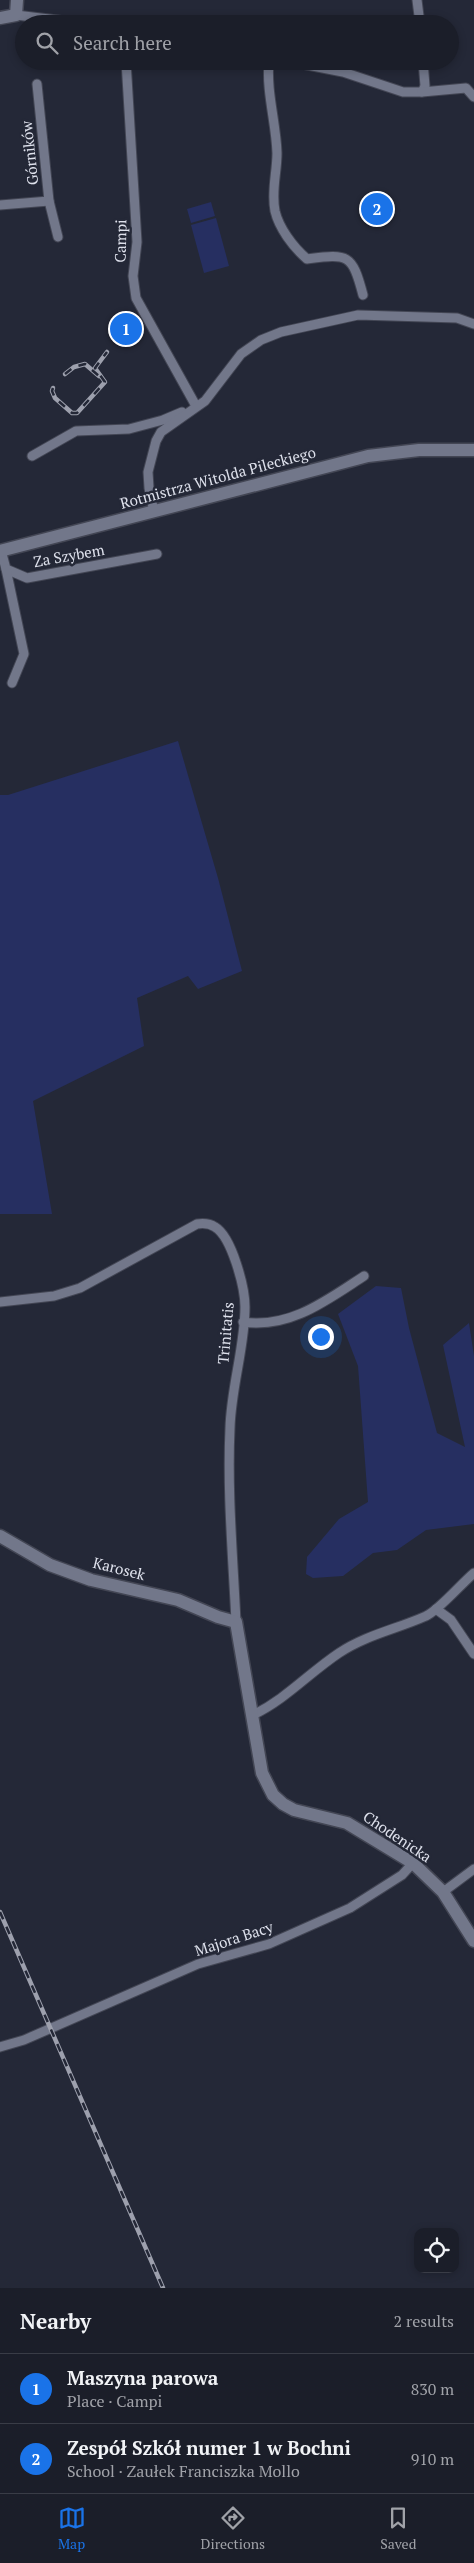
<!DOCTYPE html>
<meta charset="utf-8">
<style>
:root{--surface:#1b1e29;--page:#242731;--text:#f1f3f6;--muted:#a0a2a8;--line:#393c46;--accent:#1a73e8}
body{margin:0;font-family:"PT Serif",serif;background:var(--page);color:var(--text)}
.controls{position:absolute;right:15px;bottom:15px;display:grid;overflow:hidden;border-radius:10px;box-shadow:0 2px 8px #0003}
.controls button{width:45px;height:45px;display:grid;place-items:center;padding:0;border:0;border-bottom:1px solid var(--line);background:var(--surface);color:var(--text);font:25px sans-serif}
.you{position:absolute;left:320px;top:1336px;width:18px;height:18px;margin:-12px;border:4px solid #fff;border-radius:50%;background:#1a73e8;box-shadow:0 0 0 8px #1a73e833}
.badge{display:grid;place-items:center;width:32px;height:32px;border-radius:50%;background:var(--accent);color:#fff;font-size:16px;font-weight:700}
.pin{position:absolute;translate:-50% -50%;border:2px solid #fff;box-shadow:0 1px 5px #0006}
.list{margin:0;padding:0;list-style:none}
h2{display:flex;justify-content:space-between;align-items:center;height:65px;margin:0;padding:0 20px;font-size:21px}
h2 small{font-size:16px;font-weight:400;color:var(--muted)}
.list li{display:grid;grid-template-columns:32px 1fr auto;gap:15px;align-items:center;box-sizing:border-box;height:70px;padding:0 20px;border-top:1px solid var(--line)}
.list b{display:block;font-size:19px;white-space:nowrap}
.list p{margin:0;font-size:16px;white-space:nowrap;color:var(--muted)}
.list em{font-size:16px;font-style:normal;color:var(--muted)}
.icon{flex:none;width:28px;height:28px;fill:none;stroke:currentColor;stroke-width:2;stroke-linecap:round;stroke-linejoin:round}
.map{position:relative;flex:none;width:474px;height:2288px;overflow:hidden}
.search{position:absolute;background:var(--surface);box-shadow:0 2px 8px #0003;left:15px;right:15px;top:15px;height:55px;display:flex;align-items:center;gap:12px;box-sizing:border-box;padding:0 18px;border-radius:28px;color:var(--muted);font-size:19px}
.sheet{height:205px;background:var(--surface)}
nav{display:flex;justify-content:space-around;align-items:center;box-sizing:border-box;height:70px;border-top:1px solid var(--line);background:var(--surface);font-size:14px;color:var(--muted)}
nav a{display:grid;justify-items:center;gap:2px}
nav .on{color:var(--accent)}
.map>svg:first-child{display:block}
</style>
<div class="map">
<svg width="474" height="2288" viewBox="0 0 474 2288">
<rect width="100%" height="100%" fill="#242837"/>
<g fill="#262f61">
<polygon points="211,202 215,216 191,223 187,209"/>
<polygon points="216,218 229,266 204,273 191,225"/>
<polygon points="178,741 218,878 242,971 198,989 188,976 137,998 144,1046 33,1101 52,1214 0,1214 0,795 8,795"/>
<polygon points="376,1286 401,1288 409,1328 437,1433 465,1447 443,1345 469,1323 474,1356 474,1524 426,1530 397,1550 373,1553 343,1576 313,1578 306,1574 307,1557 339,1519 368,1502 358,1366 338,1314"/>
</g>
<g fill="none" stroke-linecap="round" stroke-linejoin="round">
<g stroke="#434654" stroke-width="11">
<g id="street">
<polyline points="417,0 420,24"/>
<polyline points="16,15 90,24"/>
<polyline points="126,61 137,242 133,276 136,298 196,406"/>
<path d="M 269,61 C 266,92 276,122 277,153 C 277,173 271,191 275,211 C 279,228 293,247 307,259 C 348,254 352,253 363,295"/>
<polyline points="287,61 343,72 403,92 422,92 425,86 423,61"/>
<polyline points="422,92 466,88 474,97"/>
<polyline points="49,201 58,237"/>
<polyline points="0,205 49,201 37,84"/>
<polyline points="32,456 76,431 129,429 163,420 182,412"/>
<polyline points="154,512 149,488 148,472 156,441 161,432 205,401 241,354 261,340 281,332 358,315 457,318 474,324"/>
<polyline points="1,550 6,569 27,578 157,554"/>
<polyline points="6,569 24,654 12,683"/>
<path d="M 0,1302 L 54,1296 L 80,1288 L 197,1224 C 204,1223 209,1223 215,1227 C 232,1237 245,1288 245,1307 C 245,1346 231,1388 230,1428 C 227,1492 233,1557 236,1622"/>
<path d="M 243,1322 C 290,1329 327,1300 364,1276"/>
<polyline points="436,1609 451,1620 474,1654"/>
<path d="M 253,1715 C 286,1699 309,1673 339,1653 C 366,1635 397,1629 426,1616 C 438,1611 462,1583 474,1573"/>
<polyline points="443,1892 474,1869"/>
<polyline points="0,2047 24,2040 198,1964 269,1944 350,1908 402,1875 413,1863"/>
</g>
</g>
<g stroke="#434654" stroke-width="15">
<g id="secondary">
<polyline points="0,18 16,15 17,0"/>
<polyline points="0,551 368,456 419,450 474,450"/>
<polyline points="0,1536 50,1565 91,1580 178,1600 218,1617 236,1622 262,1773 273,1795 283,1804 294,1810 347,1823 413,1863 443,1892 474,1941"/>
</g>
</g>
<use href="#street" stroke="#72778a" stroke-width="9"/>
<use href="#secondary" stroke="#72778a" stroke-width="12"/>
<g stroke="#9da0ad" stroke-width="4.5">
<g id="rail">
<polyline points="65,374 74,367 85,364 99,376"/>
<polyline points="53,388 52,391 55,398 72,413 77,413 105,382 95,368 107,352"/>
<polyline points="0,1912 163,2288"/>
</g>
</g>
<use href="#rail" stroke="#242837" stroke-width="2.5" stroke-dasharray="8" stroke-linecap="butt"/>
</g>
<g text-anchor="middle" stroke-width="5" stroke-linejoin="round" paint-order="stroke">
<g font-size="15" fill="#dee1ec" stroke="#242837">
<text transform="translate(30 153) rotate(-96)" y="5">Górników</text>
<text transform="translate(121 241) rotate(-89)" y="5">Campi</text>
<text transform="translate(218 478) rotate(-15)" y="5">Rotmistrza Witolda Pileckiego</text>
<text transform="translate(69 556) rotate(-10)" y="5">Za Szybem</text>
<text transform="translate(226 1333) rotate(-85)" y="5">Trinitatis</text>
<text transform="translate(119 1569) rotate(14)" y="5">Karosek</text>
<text transform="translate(397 1837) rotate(34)" y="5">Chodenicka</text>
<text transform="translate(234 1939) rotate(-18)" y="5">Majora Bacy</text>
</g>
</g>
</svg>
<div class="controls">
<button><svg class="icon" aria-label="locate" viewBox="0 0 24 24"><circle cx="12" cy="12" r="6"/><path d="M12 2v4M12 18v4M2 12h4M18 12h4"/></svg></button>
</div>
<div class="you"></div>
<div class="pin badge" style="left:126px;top:329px">1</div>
<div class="pin badge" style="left:377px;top:209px">2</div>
<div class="search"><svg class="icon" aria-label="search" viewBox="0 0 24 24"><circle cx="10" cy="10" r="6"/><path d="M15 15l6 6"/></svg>Search here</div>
</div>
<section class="sheet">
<h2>Nearby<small>2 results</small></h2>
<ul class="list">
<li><span class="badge">1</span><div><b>Maszyna parowa</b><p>Place · Campi</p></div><em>830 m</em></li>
<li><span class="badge">2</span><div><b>Zespół Szkół numer 1 w Bochni</b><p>School · Zaułek Franciszka Mollo</p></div><em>910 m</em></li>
</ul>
</section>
<nav>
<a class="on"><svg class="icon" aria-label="map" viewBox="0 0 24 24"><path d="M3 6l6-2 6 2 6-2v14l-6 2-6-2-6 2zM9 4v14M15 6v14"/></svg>Map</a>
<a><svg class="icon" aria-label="directions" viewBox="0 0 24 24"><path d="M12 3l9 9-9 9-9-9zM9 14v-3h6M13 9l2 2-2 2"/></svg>Directions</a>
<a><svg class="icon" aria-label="saved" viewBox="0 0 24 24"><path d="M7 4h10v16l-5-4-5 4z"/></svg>Saved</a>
</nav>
